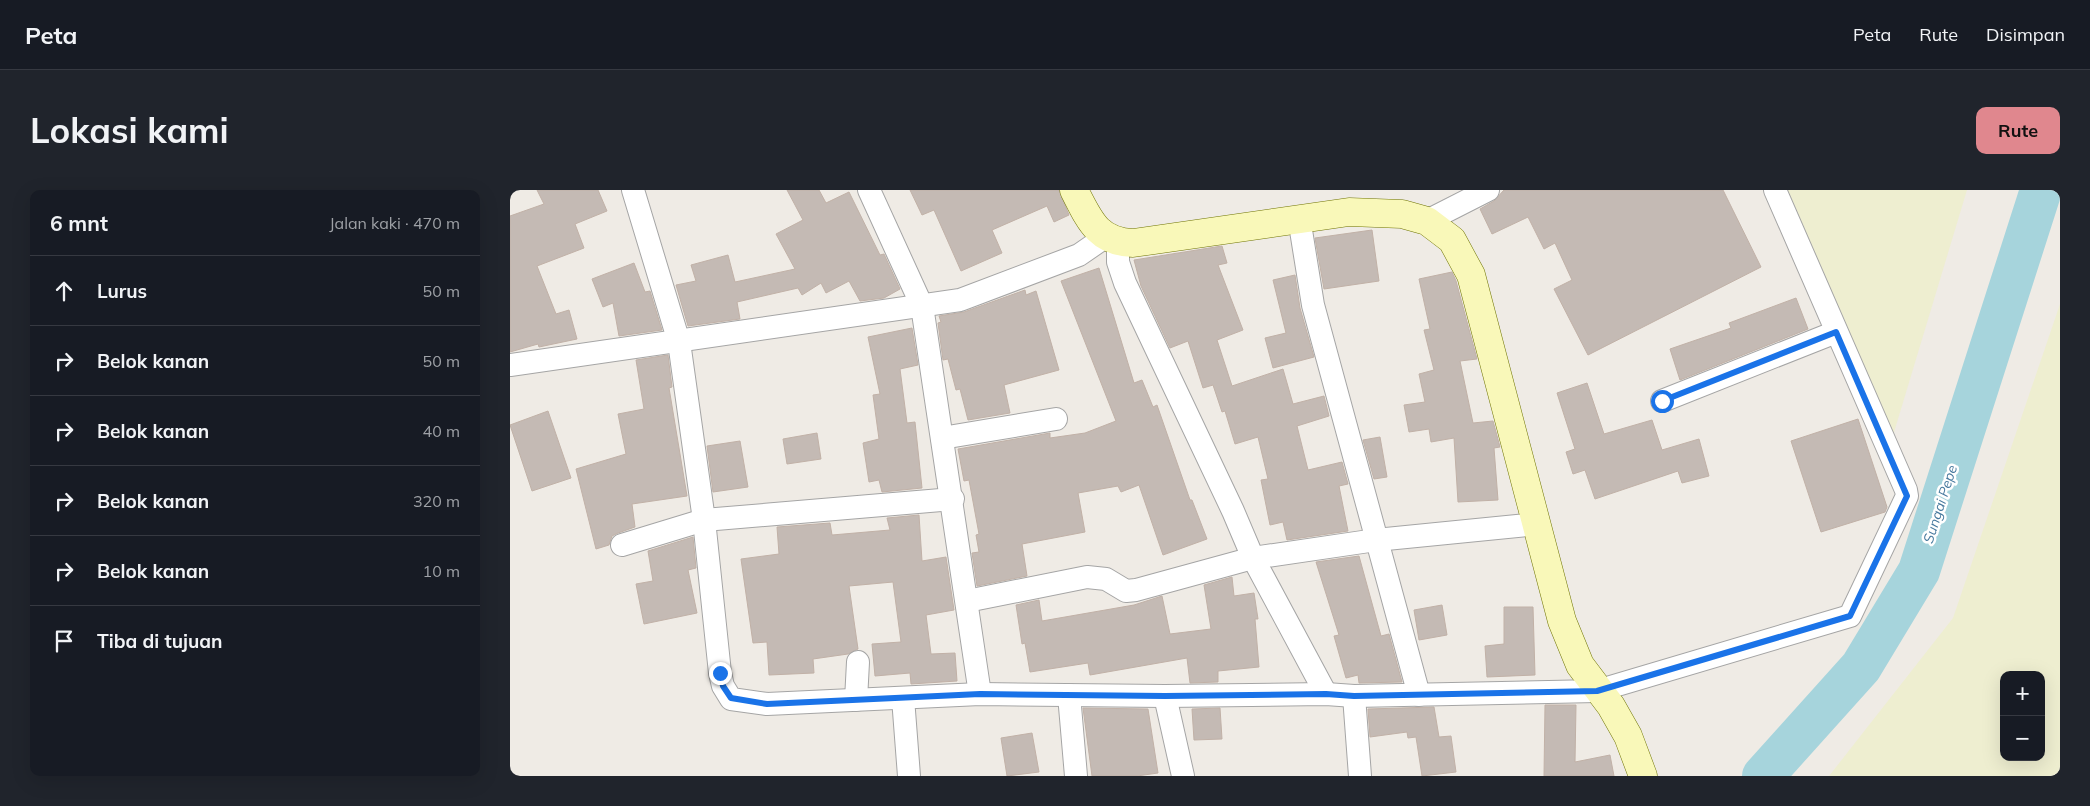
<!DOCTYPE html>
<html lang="id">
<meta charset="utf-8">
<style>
:root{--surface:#171b24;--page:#20242c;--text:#f1f3f6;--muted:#9ea1a6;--line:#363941;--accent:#e0878e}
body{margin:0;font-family:Mulish,sans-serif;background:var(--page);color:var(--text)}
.controls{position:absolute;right:15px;bottom:15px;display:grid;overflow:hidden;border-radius:10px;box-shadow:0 5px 20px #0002}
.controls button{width:45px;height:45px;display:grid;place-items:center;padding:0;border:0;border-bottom:1px solid var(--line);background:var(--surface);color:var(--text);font:25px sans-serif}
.stop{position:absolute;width:15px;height:15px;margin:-11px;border:4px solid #1a73e8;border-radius:50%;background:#fff}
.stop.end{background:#1a73e8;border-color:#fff;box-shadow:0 1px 5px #0008}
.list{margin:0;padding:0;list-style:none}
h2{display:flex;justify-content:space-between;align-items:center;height:65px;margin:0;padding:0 20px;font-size:21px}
h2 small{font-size:16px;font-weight:400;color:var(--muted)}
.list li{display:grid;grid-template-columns:32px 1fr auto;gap:15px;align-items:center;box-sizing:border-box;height:70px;padding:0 20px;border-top:1px solid var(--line)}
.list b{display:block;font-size:19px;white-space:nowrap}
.list em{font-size:16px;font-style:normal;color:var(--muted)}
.icon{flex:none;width:28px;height:28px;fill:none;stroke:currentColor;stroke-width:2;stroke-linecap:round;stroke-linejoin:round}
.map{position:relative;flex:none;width:1550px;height:586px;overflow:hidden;border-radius:10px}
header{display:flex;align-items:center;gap:30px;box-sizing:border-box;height:70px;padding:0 25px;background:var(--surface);border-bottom:1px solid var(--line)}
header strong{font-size:24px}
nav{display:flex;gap:28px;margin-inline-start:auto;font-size:18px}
.intro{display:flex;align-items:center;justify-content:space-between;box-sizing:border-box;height:120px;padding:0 30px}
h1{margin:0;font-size:35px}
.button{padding:12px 22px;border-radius:10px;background:var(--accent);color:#111;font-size:18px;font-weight:700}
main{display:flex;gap:30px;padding:0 30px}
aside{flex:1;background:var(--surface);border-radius:10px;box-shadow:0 5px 20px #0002}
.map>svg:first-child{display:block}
</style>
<header>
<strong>Peta</strong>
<nav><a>Peta</a><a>Rute</a><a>Disimpan</a></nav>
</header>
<div class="intro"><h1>Lokasi kami</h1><a class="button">Rute</a></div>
<main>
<aside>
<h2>6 mnt<small>Jalan kaki · 470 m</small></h2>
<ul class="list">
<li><svg class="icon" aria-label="ahead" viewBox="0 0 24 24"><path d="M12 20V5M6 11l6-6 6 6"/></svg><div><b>Lurus</b></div><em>50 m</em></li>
<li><svg class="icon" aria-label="right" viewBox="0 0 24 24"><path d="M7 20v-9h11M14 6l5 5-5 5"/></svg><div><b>Belok kanan</b></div><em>50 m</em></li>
<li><svg class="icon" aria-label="right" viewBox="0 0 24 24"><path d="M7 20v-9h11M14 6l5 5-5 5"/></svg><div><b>Belok kanan</b></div><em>40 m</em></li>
<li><svg class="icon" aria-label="right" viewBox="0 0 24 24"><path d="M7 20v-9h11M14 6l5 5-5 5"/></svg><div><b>Belok kanan</b></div><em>320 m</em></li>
<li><svg class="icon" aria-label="right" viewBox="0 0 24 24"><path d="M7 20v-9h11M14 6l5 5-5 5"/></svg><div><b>Belok kanan</b></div><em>10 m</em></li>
<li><svg class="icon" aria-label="arrive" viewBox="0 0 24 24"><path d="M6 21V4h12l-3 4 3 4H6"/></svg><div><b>Tiba di tujuan</b></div></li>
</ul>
</aside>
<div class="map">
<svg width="1550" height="586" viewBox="0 0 1550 586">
<rect width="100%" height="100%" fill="#efebe5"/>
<g fill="#eeeed0" fill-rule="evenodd">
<polygon points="1268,0 1457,0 1382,249"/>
<path d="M 1550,114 L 1550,586 L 1319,586 L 1443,428 ZM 1494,485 L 1531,485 L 1531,567 L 1494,567 Z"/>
</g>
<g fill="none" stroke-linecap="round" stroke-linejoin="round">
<polyline stroke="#a6d4dc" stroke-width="42" points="1253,586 1351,477 1409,381 1531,0"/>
</g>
<g fill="#c4bab4" stroke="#c1b1a7">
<polygon points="27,0 88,0 97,21 65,34 74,58 27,76 46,124 59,120 67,149 29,157 28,154 0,162 0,26 34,14"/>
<polygon points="277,0 309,0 316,13 339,2 370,65 374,64 390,99 374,108 350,111 339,91 316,103 311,93 292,105 288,98 227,112 230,129 178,136 166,95 186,91 181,75 218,65 225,92 285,79 266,44 293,30"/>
<polygon points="400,0 549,0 559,25 544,32 537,16 482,40 492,63 451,81 424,20 412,25"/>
<polygon points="994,0 1213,0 1251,77 1078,165 1044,99 1062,90 1045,53 1034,59 1018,27 982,44 970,19 984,11"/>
<polygon points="862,40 869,91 814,99 805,48"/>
<polygon points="712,56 717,73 708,75 733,140 707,150 722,196 773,179 783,214 814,206 819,226 787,236 798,280 832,272 838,294 829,296 838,341 777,350 773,332 760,335 751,290 758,289 748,247 725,254 715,221 712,222 703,195 693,198 678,151 660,158 631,96 624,70"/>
<polygon points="124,73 135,102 140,101 152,140 109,146 103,113 93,117 82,89"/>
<polygon points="589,78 624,193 632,190 643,217 647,215 680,310 682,310 697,349 653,365 629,295 611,302 608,296 568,303 575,342 512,354 517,386 467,396 462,363 469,362 466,345 469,344 459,290 454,291 448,259 540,243 540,248 575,243 606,231 551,91"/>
<polygon points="942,82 946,91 967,169 950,171 963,233 983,231 990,257 984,258 988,310 948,312 944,248 921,252 919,239 899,242 894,215 915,212 909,184 924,180 914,140 920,139 909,89"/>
<polygon points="785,85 790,118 804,167 763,178 755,148 776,143 763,90"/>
<polygon points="515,100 516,105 526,101 549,180 494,195 500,223 458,230 450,199 446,200 438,169 433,170 428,133 431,132 429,126 454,122"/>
<polygon points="1286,108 1298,139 1170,190 1160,159 1221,138 1219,133"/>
<polygon points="402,138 408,175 390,179 397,233 405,232 412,298 372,302 369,290 359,292 353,253 369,249 363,205 370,204 358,147"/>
<polygon points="158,165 162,197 159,198 177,306 122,314 125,337 108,343 102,346 99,355 86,359 66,279 116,264 108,224 134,219 126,170"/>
<polygon points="1077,193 1094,244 1142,230 1152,260 1189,249 1199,286 1172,293 1168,281 1085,309 1075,280 1063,284 1056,262 1065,259 1047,203"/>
<polygon points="38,221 61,288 22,301 0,235"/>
<polygon points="1348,229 1377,317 1375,322 1311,342 1281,251"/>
<polygon points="307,243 311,269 277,274 273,249"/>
<polygon points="870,247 877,287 864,289 853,250"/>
<polygon points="230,251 238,297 203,302 197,256"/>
<polygon points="409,325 412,371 436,367 444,420 416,425 421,464 445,463 447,491 401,494 400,483 365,486 362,454 391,452 383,392 339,396 348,459 338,464 303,469 304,483 259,485 257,452 243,453 231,369 269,364 267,337 320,333 322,345 380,340 377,328"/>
<polygon points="183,347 186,378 178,380 187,423 134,434 126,394 143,391 138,361"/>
<polygon points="849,366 871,446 879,444 892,492 849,493 848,485 836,488 824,446 829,445 806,372"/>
<polygon points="722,387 724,406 744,403 748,429 745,429 749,477 708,481 708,492 680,493 677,468 580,485 578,473 520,482 515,453 512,454 506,415 529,410 532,431 624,415 652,406 660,444 701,439 694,395"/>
<polygon points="932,415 937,445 909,450 904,420"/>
<polygon points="994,417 1023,417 1025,485 977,487 975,456 994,454"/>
<polygon points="1035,515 1066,515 1065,572 1100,565 1104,586 1034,586"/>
<polygon points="924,517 929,547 941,546 946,582 912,586 906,547 898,548 897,542 860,547 858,519"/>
<polygon points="573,518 638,519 648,583 627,586 582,586"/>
<polygon points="710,518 712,549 684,550 682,519"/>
<polygon points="522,543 529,582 497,586 491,548"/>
</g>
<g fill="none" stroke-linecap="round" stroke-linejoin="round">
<g stroke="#a5a5a5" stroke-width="24">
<g id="street">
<polyline points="123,0 169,152 194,330 210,483 213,496 221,509 257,514 470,504 655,506 816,504 844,506 1087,501 1340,426 1397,306 1396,300 1265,0"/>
<polyline points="359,0 412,116 470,504"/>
<polyline points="789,28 803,115 909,505"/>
<polyline points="917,31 978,0"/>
<polyline points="608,53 608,72 615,93 723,321 743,368 816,504"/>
<polyline points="0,175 450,110 569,65 595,47"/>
<polyline points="1152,211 1326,142"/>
<polyline points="432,248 546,229"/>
<polyline points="112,355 194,330 443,309"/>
<polyline points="457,411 577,387 596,389 616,401 626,400 743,368 866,350 1027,334"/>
<polyline points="559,505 566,586"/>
<polyline points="655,506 673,586"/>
<polyline points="844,506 850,586"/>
<polyline points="393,508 399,586"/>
<polyline points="346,510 348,472"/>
</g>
</g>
<g stroke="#707506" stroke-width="29">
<path id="secondary" d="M 564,0 C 579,29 587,52 623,53 L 839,22 L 892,24 L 917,31 L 942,50 L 961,85 L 1052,431 L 1070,475 L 1101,516 L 1118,546 L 1133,586"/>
</g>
<use href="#street" stroke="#fff" stroke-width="22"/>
<use href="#secondary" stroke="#f9f8b9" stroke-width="28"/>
</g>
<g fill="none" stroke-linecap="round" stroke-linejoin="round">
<polyline stroke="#1a73e8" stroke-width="6" points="210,483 213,496 221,508 257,514 470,504 655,506 816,504 844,506 1087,501 1340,426 1397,306 1326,142 1152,211"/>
</g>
<g text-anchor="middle" stroke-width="5" stroke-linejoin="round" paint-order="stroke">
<g font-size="14" font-style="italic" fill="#46789d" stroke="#fff">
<text transform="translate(1430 314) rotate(-72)" y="5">Sungai Pepe</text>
</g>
</g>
</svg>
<div class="controls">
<button>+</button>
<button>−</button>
</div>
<div class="stop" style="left:1152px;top:211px"></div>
<div class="stop end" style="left:210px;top:483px"></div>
</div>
</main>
